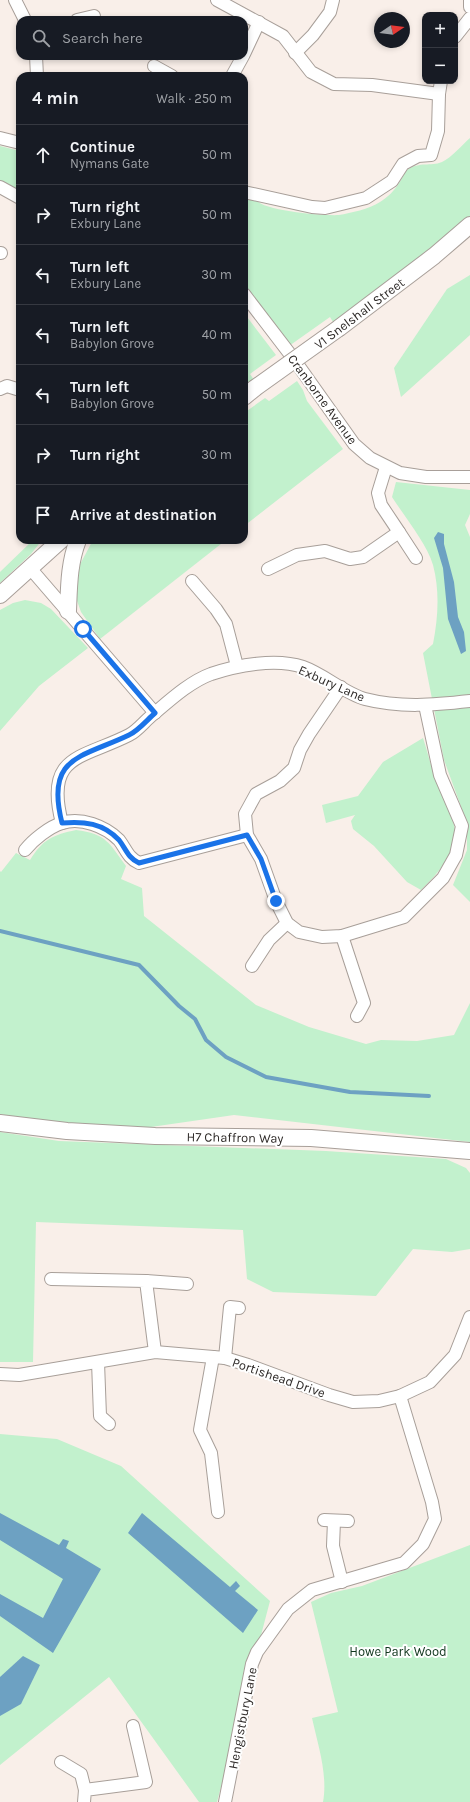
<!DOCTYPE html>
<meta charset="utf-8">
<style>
:root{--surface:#171b24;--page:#20242c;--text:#f1f3f6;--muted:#9ea1a6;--line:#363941}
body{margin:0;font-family:Karla,sans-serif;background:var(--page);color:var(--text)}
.controls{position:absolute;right:12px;top:12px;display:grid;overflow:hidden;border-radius:8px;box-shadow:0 2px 6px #0003}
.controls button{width:36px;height:36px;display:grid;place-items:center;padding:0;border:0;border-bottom:1px solid var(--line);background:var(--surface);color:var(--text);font:20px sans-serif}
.compass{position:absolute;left:374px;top:12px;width:36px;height:36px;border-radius:50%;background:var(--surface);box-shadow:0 2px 6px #0003;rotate:77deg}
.stop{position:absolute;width:12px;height:12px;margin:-9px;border:3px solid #1a73e8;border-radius:50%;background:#fff}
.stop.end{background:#1a73e8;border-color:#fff;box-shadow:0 1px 4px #0008}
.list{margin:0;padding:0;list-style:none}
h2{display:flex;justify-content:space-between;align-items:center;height:52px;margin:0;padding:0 16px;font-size:17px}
h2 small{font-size:13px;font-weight:400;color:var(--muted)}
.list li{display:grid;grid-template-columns:26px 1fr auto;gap:12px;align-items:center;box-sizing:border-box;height:60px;padding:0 16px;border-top:1px solid var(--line)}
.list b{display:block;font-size:15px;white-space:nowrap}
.list p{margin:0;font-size:13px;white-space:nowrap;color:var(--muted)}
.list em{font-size:13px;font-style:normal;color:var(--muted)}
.icon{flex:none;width:22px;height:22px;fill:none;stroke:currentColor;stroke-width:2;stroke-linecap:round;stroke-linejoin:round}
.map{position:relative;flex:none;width:470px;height:1802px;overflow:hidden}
.search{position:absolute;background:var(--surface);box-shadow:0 2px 6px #0003;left:16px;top:16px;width:232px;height:44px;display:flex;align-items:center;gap:10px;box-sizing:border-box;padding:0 14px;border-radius:12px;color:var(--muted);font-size:15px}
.panel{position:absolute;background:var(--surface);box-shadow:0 2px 6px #0003;left:16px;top:72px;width:232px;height:472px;border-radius:12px}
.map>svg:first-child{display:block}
</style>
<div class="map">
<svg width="470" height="1802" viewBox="0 0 470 1802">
<rect width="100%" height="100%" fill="#f9efe9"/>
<g fill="#c2f1cd">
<path d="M 470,138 L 470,217 L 399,273 L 333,322 L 330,317 L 289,346 L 244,288 L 244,198 L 256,200 C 264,211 324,216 339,215 C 351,213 369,209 380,202 C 387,198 395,190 399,183 C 402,179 404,173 407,170 C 420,161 430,167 442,162 C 451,158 463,144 470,138 Z"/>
<polygon points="0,146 20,151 20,193 0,182"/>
<polygon points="470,275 470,335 401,397 394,368 447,289"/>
<polygon points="244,313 276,355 250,374 254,380 244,387"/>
<polygon points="297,381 303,390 307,401 343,449 244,526 244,413 265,398 269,401"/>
<path d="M 396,482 L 470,490 L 470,514 L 465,525 L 470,537 L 470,902 L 453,885 L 467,850 L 467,823 L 444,760 L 423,653 L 433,644 C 438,619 440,591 433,565 C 427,544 404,516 392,497 Z"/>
<polygon points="33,540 42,540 31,554 0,583 0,572"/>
<polygon points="93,540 226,540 100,639 81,612 76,598 77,570"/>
<polygon points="25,600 41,603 51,609 88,648 39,686 0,731 0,610 13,603"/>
<path d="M 423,738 C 428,753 431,768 437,782 C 442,796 450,810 454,825 C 461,848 437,875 421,890 L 407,882 L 374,846 L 353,829 L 351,821 L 355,815 L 326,823 L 322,805 L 358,796 L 383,762 Z"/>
<path d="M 76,830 C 107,834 109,843 126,866 L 121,879 L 142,888 L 144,916 L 256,1005 L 309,1027 L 366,1044 L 381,1040 L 417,1041 L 454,1035 L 470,1003 L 470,1142 L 234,1115 L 144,1128 L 37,1122 L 0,1114 L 0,871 L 1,872 L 16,853 L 30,860 C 43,839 53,835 76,830 Z"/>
<polygon points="0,1132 59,1141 326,1151 446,1159 466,1168 470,1173 470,1249 452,1252 413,1249 376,1296 273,1292 247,1279 243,1230 36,1222 33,1362 0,1362"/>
<polygon points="0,1434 57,1439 121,1466 270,1601 217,1802 199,1802 109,1677 0,1765"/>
<path d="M 470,1545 L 470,1802 L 323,1802 C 328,1775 318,1745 312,1718 L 338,1712 L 311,1602 L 331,1593 L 362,1586 Z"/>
</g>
<g fill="#6da1c2">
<polygon points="438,532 444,534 444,544 454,582 458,617 464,632 466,651 461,654 448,619 443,568 434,538"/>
<polygon points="0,1513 59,1545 63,1539 69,1541 66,1548 101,1569 53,1653 0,1616 0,1594 43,1618 63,1579 0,1540"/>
<polygon points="142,1513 230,1587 236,1581 240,1586 235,1591 258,1610 243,1633 128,1533"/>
<polygon points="23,1656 40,1665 21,1704 0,1716 0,1677"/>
</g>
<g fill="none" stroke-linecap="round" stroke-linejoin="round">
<polyline stroke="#6da1c2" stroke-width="4" points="0,931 139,965 179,1006 195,1019 206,1040 226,1057 266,1077 350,1092 429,1096"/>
<g stroke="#a89f99" stroke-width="14">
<g id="minor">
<polyline points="15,0 25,20"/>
<polyline points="217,0 283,36 311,72 334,84 372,85 439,94"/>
<polyline points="470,0 470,7"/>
<polyline points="77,20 94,16"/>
<polyline points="455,37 470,18"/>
<polyline points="295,53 313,35 330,12 333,0"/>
<polyline points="244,54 259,22"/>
<polyline points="36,56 37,76"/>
<polyline points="154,66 172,76"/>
<polyline points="232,76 243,56"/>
<polyline points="0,138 20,143"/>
<polyline points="0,187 20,198"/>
<polyline points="244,192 312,207 325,208 366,198 392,181 403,164 418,156 431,155 438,131 439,94 441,81"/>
<polyline points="0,253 1,253"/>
<polyline points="244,294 293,358 354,444 370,458 400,473 426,477 470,477"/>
<polyline points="0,389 7,386 20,390"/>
<polyline points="399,532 416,558"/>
<polyline points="30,568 155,713"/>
<polyline points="268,569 297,555 325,551 350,559 363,557 399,532 381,505 378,493 386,467"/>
<polyline points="192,581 216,609 226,624 237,666"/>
<polyline points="341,687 309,734 300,750 294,768 280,781 256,794 245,814 247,835 261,859 276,901 287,923 299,932 322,937 342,936 404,917 443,878 456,855 462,826 440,775 425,705"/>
<path d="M 62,823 C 44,754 82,759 129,735 C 137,731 143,723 150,717 C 168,702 189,682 211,674 C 238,665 276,658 303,667 C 323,674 346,694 365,699 C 400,708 434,705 470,701"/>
<path d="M 25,850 C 33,840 49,827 62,823 C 81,817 105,826 119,840 C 126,849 128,858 139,863 L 247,835"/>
<polyline points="342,936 364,1003 357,1016"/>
<polyline points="252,966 269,940 287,923"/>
<polyline points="51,1279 146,1281 155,1352"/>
<polyline points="146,1281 187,1284"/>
<polyline points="213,1357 200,1430 211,1453 218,1512"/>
<polyline points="225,1358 230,1307 239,1308"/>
<polyline points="98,1362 100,1416 109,1424"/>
<polyline points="0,1374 19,1375 155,1352 225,1358 248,1365 329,1395 353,1402 379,1401 400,1396 430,1382 455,1355 470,1317"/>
<polyline points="324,1520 348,1521"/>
<polyline points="334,1521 333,1546 342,1582"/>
<polyline points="61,1762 81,1774 85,1790"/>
<polyline points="84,1802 85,1790 146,1782 133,1726"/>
<polyline points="225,1802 252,1664 257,1652 288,1609 312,1590 404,1563 423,1544 435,1519 432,1502 400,1396"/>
</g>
</g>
<g stroke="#a89f99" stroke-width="18">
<g id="tertiary">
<polyline points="339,328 434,256 470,225"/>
<polyline points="244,397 255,388"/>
<polyline points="0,595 61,540"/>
<path d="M 68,611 C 69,586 69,563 78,540"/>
<polyline points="0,1123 67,1131 155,1136 311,1138 470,1151"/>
</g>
</g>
<use href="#minor" stroke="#fff" stroke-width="12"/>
<use href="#tertiary" stroke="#fff" stroke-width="16"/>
<g stroke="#a89f99" stroke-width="18" stroke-linecap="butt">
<polyline id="tertiary-bridge" points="255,388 339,328"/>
</g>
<use href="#tertiary-bridge" stroke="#fff" stroke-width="16"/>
</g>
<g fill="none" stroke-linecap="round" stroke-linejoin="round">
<path stroke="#1a73e8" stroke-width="5" d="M 83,629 L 155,713 C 147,720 138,731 129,735 C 81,758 45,756 62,823 C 84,821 103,823 119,840 C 126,849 128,858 139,863 L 247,835 L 261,859 L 276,901"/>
</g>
<g text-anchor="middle" stroke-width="4" stroke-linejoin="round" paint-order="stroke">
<g font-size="13" fill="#2e2a28" stroke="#fff">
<text transform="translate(359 313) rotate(-37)" y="5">V1 Snelshall Street</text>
<text transform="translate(323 399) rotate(54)" y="5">Cranborne Avenue</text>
<text transform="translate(332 683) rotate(24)" y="5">Exbury Lane</text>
<text transform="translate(235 1137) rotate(1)" y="5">H7 Chaffron Way</text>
<text transform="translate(279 1377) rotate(19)" y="5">Portishead Drive</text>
<text transform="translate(242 1718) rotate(-79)" y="5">Hengistbury Lane</text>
</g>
<g font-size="13" fill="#10361d" stroke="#fff">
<text x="398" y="1656">Howe Park Wood</text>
</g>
</g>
</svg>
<div class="controls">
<button>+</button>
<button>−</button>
</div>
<svg class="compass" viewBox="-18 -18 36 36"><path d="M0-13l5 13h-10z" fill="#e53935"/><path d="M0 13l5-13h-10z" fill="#9ea1a6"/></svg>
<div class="stop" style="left:83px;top:629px"></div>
<div class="stop end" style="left:276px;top:901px"></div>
<div class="search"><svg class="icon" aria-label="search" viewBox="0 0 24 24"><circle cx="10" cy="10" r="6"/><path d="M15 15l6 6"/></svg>Search here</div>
<section class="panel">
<h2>4 min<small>Walk · 250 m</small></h2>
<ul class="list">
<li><svg class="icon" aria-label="ahead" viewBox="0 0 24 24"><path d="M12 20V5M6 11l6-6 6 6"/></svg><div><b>Continue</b><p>Nymans Gate</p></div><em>50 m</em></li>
<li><svg class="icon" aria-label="right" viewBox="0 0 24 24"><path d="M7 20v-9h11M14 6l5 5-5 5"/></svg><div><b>Turn right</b><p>Exbury Lane</p></div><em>50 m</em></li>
<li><svg class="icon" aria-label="left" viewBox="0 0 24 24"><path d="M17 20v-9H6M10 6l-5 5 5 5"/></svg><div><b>Turn left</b><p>Exbury Lane</p></div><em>30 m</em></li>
<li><svg class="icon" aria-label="left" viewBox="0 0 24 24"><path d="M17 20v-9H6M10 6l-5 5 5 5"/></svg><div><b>Turn left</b><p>Babylon Grove</p></div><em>40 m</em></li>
<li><svg class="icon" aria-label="left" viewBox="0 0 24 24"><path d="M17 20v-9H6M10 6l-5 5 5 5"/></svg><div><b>Turn left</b><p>Babylon Grove</p></div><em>50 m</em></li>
<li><svg class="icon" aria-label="right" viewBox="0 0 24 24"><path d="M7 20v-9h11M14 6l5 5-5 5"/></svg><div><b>Turn right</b></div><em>30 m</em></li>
<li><svg class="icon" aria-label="arrive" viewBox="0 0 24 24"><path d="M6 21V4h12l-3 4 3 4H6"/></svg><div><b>Arrive at destination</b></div></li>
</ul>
</section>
</div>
